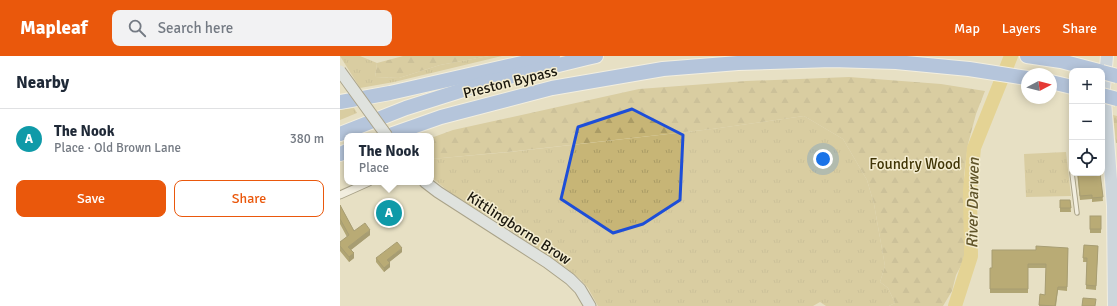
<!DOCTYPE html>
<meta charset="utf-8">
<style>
:root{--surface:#fff;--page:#f2f2f3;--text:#1f2937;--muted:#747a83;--line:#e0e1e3;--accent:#ea580c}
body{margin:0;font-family:Signika,sans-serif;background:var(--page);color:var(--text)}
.controls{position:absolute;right:12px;top:12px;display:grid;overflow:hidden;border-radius:8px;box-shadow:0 2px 10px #0003}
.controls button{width:36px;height:36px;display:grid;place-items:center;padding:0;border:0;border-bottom:1px solid var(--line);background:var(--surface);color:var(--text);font:20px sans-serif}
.compass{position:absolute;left:681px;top:12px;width:36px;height:36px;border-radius:50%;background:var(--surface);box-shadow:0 2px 10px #0003;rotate:83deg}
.you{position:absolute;left:483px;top:103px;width:14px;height:14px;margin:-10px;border:3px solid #fff;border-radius:50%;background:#1a73e8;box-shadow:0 0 0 6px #1a73e833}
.badge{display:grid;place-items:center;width:26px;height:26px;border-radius:50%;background:var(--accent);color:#fff;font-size:13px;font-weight:700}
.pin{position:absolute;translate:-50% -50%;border:2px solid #fff;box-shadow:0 1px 4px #0006}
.popup{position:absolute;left:4px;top:77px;width:90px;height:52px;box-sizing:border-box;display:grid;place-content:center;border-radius:8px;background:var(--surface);filter:drop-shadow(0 1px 3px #0005);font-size:13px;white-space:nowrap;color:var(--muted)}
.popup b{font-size:15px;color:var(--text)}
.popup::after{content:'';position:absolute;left:50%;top:100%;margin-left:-8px;border:8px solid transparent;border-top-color:var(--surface)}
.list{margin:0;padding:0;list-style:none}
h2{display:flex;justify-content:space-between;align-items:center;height:52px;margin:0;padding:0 16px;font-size:17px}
h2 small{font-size:13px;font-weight:400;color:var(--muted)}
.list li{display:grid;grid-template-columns:26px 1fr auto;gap:12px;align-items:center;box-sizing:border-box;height:60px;padding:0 16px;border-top:1px solid var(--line)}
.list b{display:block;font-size:15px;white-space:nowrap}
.list p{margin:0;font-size:13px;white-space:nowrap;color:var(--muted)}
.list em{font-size:13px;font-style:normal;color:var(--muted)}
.actions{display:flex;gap:8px;padding:12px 16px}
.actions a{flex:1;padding:9px 0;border:1px solid var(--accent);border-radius:8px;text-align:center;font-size:14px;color:var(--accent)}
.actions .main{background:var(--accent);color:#fff}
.icon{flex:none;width:22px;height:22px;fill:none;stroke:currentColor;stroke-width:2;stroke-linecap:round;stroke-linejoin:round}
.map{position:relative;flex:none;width:777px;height:250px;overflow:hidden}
header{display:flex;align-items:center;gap:24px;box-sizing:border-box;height:56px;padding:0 20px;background:var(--accent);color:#fff}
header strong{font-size:19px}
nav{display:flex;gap:22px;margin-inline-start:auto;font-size:14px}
.search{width:280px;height:36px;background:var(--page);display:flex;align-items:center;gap:10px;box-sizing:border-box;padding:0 14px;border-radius:8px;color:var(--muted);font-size:15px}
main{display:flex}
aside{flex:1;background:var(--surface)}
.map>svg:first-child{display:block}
</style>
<header>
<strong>Mapleaf</strong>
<div class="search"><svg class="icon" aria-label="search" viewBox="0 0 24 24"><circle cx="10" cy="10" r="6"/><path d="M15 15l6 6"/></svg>Search here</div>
<nav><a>Map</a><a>Layers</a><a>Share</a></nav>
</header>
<main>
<aside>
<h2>Nearby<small></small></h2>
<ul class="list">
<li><span class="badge" style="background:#0f9aa8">A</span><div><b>The Nook</b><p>Place · Old Brown Lane</p></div><em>380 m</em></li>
</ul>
<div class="actions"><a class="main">Save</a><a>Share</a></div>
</aside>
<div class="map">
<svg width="777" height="250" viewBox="0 0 777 250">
<defs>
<pattern id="grass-tufts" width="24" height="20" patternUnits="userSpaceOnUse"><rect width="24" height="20" fill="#c7b576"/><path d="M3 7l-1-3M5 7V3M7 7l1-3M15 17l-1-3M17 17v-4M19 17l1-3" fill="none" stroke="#aa9b65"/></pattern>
<pattern id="forest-firs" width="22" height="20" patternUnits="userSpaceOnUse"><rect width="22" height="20" fill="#c7b576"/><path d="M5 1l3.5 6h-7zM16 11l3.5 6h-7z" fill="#aa9b65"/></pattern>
</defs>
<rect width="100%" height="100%" fill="#e7e0c4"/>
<g fill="url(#grass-tufts)">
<polygon points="0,0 20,0 37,7 35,21 59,22 100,9 149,0 162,0 54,26 20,32"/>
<polygon points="14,52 17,57 0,64 0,54"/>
<polygon points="464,60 503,83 527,124 534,148 545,210 540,226 548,232 555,247 549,250 486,250 480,246 473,250 258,250 248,232 241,224 225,211 154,163 135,153 108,135 91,121 91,103 170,96 372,73"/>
<polygon points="726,96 731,140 686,141 684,98"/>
</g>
<g fill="url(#forest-firs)">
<polygon points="63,0 149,0 100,9 59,22 35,21 37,7"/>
<polygon points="509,21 601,28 645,35 636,58 628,88 624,119 625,202 616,219 612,235 603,250 549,250 555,247 548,232 540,226 545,210 534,148 527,124 503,83 464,60 372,73 167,96 91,103 91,82 113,74 299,33 406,25"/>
<polygon points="773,59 777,60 777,87 776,87"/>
</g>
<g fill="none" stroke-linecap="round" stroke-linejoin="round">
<polyline stroke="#dfc45a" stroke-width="14" points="615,250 631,200 630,134 634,92 671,0"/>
<g stroke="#5f5941" stroke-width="5.5">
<polyline id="lane" points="732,117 737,157"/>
</g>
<g stroke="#5f5941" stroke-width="9">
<polyline id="street" points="0,139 29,126"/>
</g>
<g stroke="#5f5941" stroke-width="13">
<polyline id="secondary" points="85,126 98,136 171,183 207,206 230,223 240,233 250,250"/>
</g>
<g stroke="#fff" stroke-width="14">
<polyline id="primary" points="767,0 764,32 773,150 774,250"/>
</g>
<g stroke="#fff" stroke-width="16">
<g id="highway">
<polyline points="687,0 721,5 759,15"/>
<polyline points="711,26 732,31"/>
<polyline points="0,46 50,37 213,0"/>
<polyline points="0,78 66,52 145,27 247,2 256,0"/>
<polyline points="47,80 101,61 212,32 323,13 398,7 492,4 556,6 629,13 687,22"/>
<polyline points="0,98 7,95"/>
</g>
</g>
<use href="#lane" stroke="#fff" stroke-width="3.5"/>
<use href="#street" stroke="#fff" stroke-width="7"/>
<use href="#secondary" stroke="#d6e4fc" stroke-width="11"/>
<use href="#primary" stroke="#aec9f9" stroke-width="12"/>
<use href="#highway" stroke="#78a5f5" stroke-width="14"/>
<g stroke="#5f5941" stroke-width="13" stroke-linecap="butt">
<polyline id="secondary-bridge" points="0,15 47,80"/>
</g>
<g stroke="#fff" stroke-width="16" stroke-linecap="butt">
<g id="highway-bridge">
<polyline points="762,16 777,20"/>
<polyline points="762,39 777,43"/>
</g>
</g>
<use href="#secondary-bridge" stroke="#d6e4fc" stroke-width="11"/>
<use href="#highway-bridge" stroke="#78a5f5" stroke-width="14"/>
</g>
<g fill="#6e5d12">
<polygon points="737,117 760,117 763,145 752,146 752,143 740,144"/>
<polygon points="720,144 730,144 731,156 720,156"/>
<polygon points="0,149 14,175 30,179 11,194 14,202 9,206 0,195 0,186 7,181 0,168"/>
<polygon points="40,151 59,156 55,158 56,162 45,167 40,154"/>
<rect x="750" y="160" width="11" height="17"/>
<polygon points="744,189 758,190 756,234 746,233 747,206 743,206"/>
<polygon points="728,192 727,235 718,234 716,250 699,250 700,238 705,239 706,212 688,212 688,237 650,237 650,212 652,212 696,194"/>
<polygon points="62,196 49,206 50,211 44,216 36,206 36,202"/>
</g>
<g fill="#5a4c0f">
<polygon points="59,152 59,156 54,158 54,154"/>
<polygon points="56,158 56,162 45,167 45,163"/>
<polygon points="30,174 30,179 8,196 8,191"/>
<polygon points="62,192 62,196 47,208 47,204"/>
<polygon points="14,197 14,202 9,206 9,201"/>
<polygon points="50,207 50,211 44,216 44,212"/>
</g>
<g fill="#806c15" stroke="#5a4c0f">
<polygon points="738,117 760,117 763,141 752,142 752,139 740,140"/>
<polygon points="55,144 59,152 54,154 56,158 45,163 40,151"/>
<polygon points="720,144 730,144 731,152 720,152"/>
<polygon points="0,149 14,175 25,167 30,174 8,191 14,197 9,201 0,190 0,186 9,179 0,163"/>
<rect x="750" y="160" width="11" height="13"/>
<polygon points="57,186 62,192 47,204 50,207 44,212 36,202"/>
<polygon points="744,189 758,190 756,230 746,229 747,202 743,202"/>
<polygon points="696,190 728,192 727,231 718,231 715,250 699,249 700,238 705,239 706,208 688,208 688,233 650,233 650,212 652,212 652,194 696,194"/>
<polygon points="743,242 756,243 755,250 742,250"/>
</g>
<path d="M0 0H777V250H0ZM 292,53 L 343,79 L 340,144 L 303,168 L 273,177 L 221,143 L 238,71 Z" fill="#e7e0c4" fill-opacity=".55" fill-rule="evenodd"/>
<path fill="none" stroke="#1d4ed8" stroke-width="3" stroke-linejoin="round" d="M 292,53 L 343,79 L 340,144 L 303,168 L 273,177 L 221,143 L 238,71 Z"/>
<g text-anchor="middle" stroke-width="3" stroke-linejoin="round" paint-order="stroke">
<g font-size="15" fill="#1a170d" stroke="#f4edd1">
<text transform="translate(170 26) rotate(-14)" y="5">Preston Bypass</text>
<text transform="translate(179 172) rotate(33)" y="5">Kittlingborne Brow</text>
</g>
<g font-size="15" fill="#403506" stroke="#f4edd1">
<text x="575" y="113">Foundry Wood</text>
</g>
<g font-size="16" font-style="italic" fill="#605429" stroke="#f4edd1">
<text transform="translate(632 147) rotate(-89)" y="6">River Darwen</text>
</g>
</g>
</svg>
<div class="controls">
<button>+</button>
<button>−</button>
<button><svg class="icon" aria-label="locate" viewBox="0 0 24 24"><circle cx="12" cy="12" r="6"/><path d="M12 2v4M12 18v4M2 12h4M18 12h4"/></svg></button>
</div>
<svg class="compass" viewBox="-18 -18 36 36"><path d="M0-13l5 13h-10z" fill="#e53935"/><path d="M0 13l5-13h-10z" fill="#747a83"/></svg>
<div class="you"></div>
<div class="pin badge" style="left:49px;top:157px;background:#0f9aa8">A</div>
<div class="popup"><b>The Nook</b>Place</div>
</div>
</main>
